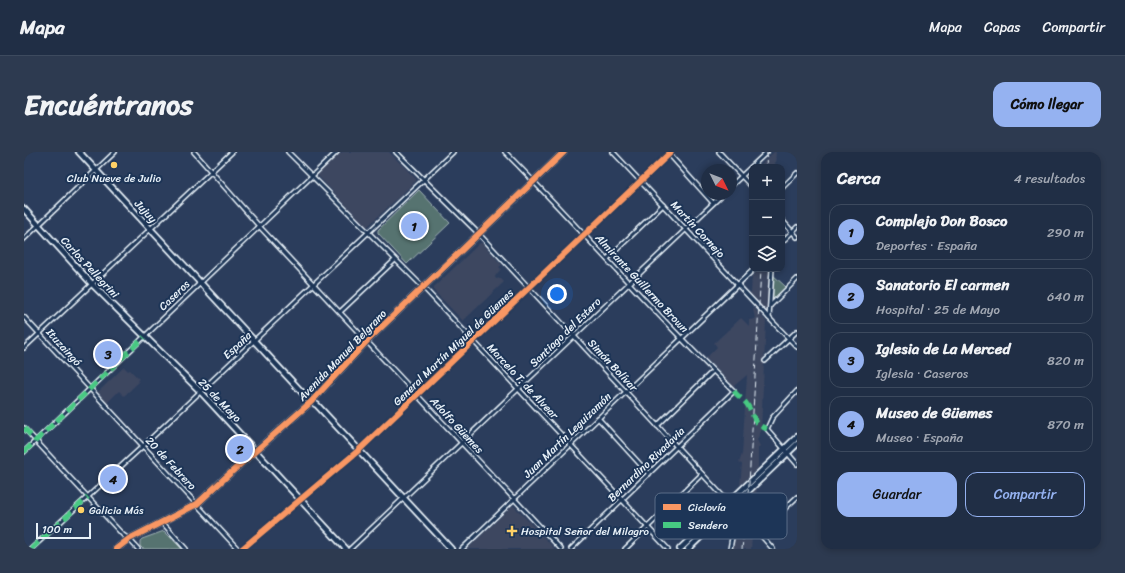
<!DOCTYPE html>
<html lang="es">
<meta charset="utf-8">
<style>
:root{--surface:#202e45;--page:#2d3a50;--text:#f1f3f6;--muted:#a2a8b3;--line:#3d4a5e;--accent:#95b2f1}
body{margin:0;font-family:Sriracha,sans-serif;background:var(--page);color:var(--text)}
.controls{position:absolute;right:12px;top:12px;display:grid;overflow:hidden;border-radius:8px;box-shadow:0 2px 6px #0003}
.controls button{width:36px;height:36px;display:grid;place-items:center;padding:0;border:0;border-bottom:1px solid var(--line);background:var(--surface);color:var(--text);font:20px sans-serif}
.compass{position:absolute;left:677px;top:12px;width:36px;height:36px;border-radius:50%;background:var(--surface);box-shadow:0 2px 6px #0003;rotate:132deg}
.scale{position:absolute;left:12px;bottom:10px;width:55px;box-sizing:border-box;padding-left:4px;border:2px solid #e8f1f8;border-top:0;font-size:11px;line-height:14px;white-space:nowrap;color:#e8f1f8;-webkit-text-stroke:3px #1d3557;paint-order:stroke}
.you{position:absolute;left:533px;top:142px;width:14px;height:14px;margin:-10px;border:3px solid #fff;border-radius:50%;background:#1a73e8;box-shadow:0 0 0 6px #1a73e833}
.badge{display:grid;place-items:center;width:26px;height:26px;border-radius:50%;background:var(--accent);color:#111;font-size:13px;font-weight:700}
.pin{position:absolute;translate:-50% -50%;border:2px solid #fff;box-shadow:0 1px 4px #0006}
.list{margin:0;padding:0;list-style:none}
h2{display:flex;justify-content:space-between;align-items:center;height:52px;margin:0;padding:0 16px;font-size:17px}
h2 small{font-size:13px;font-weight:400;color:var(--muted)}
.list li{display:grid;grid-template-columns:26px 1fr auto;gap:12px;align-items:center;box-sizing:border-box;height:56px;margin:0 8px 8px;padding:0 8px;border:1px solid var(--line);border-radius:12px}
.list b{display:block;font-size:15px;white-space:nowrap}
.list p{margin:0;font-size:13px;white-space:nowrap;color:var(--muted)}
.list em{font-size:13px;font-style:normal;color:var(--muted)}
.actions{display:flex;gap:8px;padding:12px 16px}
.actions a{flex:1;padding:9px 0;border:1px solid var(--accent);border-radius:12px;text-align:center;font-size:14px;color:var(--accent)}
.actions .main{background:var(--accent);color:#111}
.icon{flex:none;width:22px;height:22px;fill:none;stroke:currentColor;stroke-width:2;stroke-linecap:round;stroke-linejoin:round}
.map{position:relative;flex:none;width:773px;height:397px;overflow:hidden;border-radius:12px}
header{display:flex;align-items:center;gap:24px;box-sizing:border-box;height:56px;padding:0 20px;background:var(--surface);border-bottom:1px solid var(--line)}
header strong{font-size:19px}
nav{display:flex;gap:22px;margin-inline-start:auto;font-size:14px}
.intro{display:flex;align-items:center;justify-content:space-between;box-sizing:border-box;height:96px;padding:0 24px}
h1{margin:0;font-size:28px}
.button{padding:10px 18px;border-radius:12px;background:var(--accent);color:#111;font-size:14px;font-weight:700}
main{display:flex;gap:24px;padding:0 24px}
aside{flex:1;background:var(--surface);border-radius:12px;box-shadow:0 2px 6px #0003}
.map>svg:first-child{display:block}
</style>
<header>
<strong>Mapa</strong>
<nav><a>Mapa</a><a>Capas</a><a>Compartir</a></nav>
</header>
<div class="intro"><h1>Encuéntranos</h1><a class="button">Cómo llegar</a></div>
<main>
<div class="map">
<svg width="773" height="397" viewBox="0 0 773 397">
<rect width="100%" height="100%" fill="#2b3d5c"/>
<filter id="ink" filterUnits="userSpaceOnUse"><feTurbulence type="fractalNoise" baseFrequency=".025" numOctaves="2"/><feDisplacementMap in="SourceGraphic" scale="8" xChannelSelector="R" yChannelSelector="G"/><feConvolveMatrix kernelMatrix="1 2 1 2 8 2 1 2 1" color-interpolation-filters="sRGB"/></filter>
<g filter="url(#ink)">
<g fill="#3c4761">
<polygon points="318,0 365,0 392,27 392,29 344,74 342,74 294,24 294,22"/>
<polygon points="750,0 752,0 751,15 734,15"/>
<polygon points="456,91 458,91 478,113 475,115 477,117 472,123 471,125 472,127 476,126 480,130 439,169 410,139 410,135"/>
<polygon points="735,117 746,117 743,160 726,141 727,140 728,124"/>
<polygon points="730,156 742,169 737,279 733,288 736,294 734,296 734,317 716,333 718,312 715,311 718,302 723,223 710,234 708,233 682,206 693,195 690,191 717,166 725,174 725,168 731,167 729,157"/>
<polygon points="100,215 104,219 106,218 115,227 113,228 115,230 100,244 95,239 83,251 74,240"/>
<polygon points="733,336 727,397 708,397 715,354"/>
<polygon points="488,354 490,354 531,397 443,397"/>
</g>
<g fill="#577370" stroke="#a0b2b4">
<polygon points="395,38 426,71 383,112 354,81 354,78"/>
<polygon points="748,122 762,135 746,150"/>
<polygon points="140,379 158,397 119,397 116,394 116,389 118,387"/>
</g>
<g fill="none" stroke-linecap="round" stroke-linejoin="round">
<g stroke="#e8f1f8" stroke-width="6">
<g id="street">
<polyline points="170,0 235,74 537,397"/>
<polyline points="264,0 400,136 644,397"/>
<polyline points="372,0 455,82 708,354 712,363 706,397"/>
<path d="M 481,0 C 559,78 630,163 710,239 L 547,397"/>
<polyline points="589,0 745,166"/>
<polyline points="695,0 728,35"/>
<polyline points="645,2 689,51"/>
<polyline points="707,34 743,0"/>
<polyline points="758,36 773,21"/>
<polyline points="758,68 773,85"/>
<polyline points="0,87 91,0"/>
<polyline points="758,90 773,75"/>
<polyline points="583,107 639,53"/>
<polyline points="748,117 745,166 773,195"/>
<polyline points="746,154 773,127"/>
<polyline points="316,160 371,108"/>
<polyline points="0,165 214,397"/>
<polyline points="0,196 208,0"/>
<polyline points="741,209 773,179"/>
<polyline points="773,239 748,266 743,277 773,312"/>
<polyline points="574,266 625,322"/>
<polyline points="633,274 689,219"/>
<polyline points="0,276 99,383 105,387 114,397"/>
<polyline points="0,300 313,0"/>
<polyline points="138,370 162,397"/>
<polyline points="7,397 119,294 429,0"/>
<polyline points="218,397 335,298 647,0"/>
<polyline points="326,397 699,42"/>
<polyline points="438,397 730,117"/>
<polyline points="601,397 678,322"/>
<polyline points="749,397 735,381 773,345"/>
</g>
</g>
<g stroke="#e8f1f8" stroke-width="8">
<g id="secondary">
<polyline points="55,0 287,250 293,253 427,397"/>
<polyline points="0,57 68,132 176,239 322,397"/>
<polyline points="92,397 105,387 173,352 202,325 287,250 343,189 540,0"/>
<polyline points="656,397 773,285"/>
<polyline points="664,397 773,292"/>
</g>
</g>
<use href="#street" stroke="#1d3557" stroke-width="3"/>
<use href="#secondary" stroke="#1d3557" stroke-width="4.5"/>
<g stroke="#e8f1f8" stroke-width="1" stroke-dasharray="6 3" stroke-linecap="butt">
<polyline points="742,15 743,0"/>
<polyline points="718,397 725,332 737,117"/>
</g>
<g stroke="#46c982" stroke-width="5" stroke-dasharray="10 5" stroke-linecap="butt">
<path d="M 710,239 C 713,244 718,246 722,251 C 730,261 728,272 743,277"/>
<polyline points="0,276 12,289"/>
<polyline points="0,300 120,185"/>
<path d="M 708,354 C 711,357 716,359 718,362 C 726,370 723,374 735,381"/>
<polyline points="7,397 64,345"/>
</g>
<g stroke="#1d3557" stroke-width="8">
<g id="cycleway">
<polyline points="92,397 105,387 173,352 202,325 287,250 343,189 540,0"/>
<polyline points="218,397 335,298 647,0"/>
</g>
</g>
<use href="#cycleway" stroke="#f99763" stroke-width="6"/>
</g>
</g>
<g fill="#ffd166" stroke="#1d3557" stroke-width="1.5">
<circle cx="90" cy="13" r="4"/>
<circle cx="57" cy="358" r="4"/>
<path d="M486 373h4v4h4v4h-4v4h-4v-4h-4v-4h4z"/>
</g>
<g text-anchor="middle" stroke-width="4" stroke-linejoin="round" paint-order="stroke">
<g font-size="11" fill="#e8f1f8" stroke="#1d3557" text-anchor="start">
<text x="90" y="30" text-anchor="middle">Club Nueve de Julio</text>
<text x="65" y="362">Galicia Más</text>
<text x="497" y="383">Hospital Señor del Milagro</text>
</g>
<g font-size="11" fill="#e8f1f8" stroke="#1d3557">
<text transform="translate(122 59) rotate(47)" y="4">Jujuy</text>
<text transform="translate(674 77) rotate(47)" y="4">Martín Cornejo</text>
<text transform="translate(66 115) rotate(47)" y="4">Carlos Pellegrini</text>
<text transform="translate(618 131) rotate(47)" y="4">Almirante Guillermo Brown</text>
<text transform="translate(150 143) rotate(-44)" y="4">Caseros</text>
<text transform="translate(541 180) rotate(-44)" y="4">Santiago del Estero</text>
<text transform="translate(213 193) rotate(-43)" y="4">España</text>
<text transform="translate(40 195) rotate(48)" y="4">Ituzaingó</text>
<text transform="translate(429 195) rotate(-44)" y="4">General Martín Miguel de Güemes</text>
<text transform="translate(318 203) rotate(-46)" y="4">Avenida Manuel Belgrano</text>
<text transform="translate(589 213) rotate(47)" y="4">Simón Bolívar</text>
<text transform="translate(499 229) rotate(47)" y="4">Marcelo T. de Alvear</text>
<text transform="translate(196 248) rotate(46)" y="4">25 de Mayo</text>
<text transform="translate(433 273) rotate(47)" y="4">Adolfo Güemes</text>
<text transform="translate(543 283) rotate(-44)" y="4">Juan Martín Leguizamón</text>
<text transform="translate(147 311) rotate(47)" y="4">20 de Febrero</text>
<text transform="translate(622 312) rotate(-44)" y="4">Bernardino Rivadavia</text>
</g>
</g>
<rect x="631" y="341" width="132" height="46" rx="6" fill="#1d3557" stroke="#5a6d87" stroke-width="1"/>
<rect x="639" y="352" width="18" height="6" fill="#f99763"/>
<rect x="639" y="370" width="18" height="6" fill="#46c982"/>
<g font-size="11" fill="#e8f1f8">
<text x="664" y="359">Ciclovía</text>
<text x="664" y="377">Sendero</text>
</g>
</svg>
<div class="controls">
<button>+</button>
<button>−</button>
<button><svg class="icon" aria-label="layers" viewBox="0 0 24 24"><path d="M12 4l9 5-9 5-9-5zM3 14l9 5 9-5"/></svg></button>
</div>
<svg class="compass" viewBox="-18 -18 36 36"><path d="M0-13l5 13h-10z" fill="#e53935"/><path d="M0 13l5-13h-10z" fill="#a2a8b3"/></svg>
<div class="scale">100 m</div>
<div class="you"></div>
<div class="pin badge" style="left:390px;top:74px">1</div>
<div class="pin badge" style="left:216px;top:297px">2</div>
<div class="pin badge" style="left:84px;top:202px">3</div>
<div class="pin badge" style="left:89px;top:327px">4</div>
</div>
<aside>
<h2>Cerca<small>4 resultados</small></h2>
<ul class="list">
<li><span class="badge">1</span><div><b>Complejo Don Bosco</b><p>Deportes · España</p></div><em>290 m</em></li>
<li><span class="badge">2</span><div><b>Sanatorio El carmen</b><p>Hospital · 25 de Mayo</p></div><em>640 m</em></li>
<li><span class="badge">3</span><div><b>Iglesia de La Merced</b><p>Iglesia · Caseros</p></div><em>820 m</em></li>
<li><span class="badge">4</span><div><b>Museo de Güemes</b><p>Museo · España</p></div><em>870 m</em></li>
</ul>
<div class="actions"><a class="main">Guardar</a><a>Compartir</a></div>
</aside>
</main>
